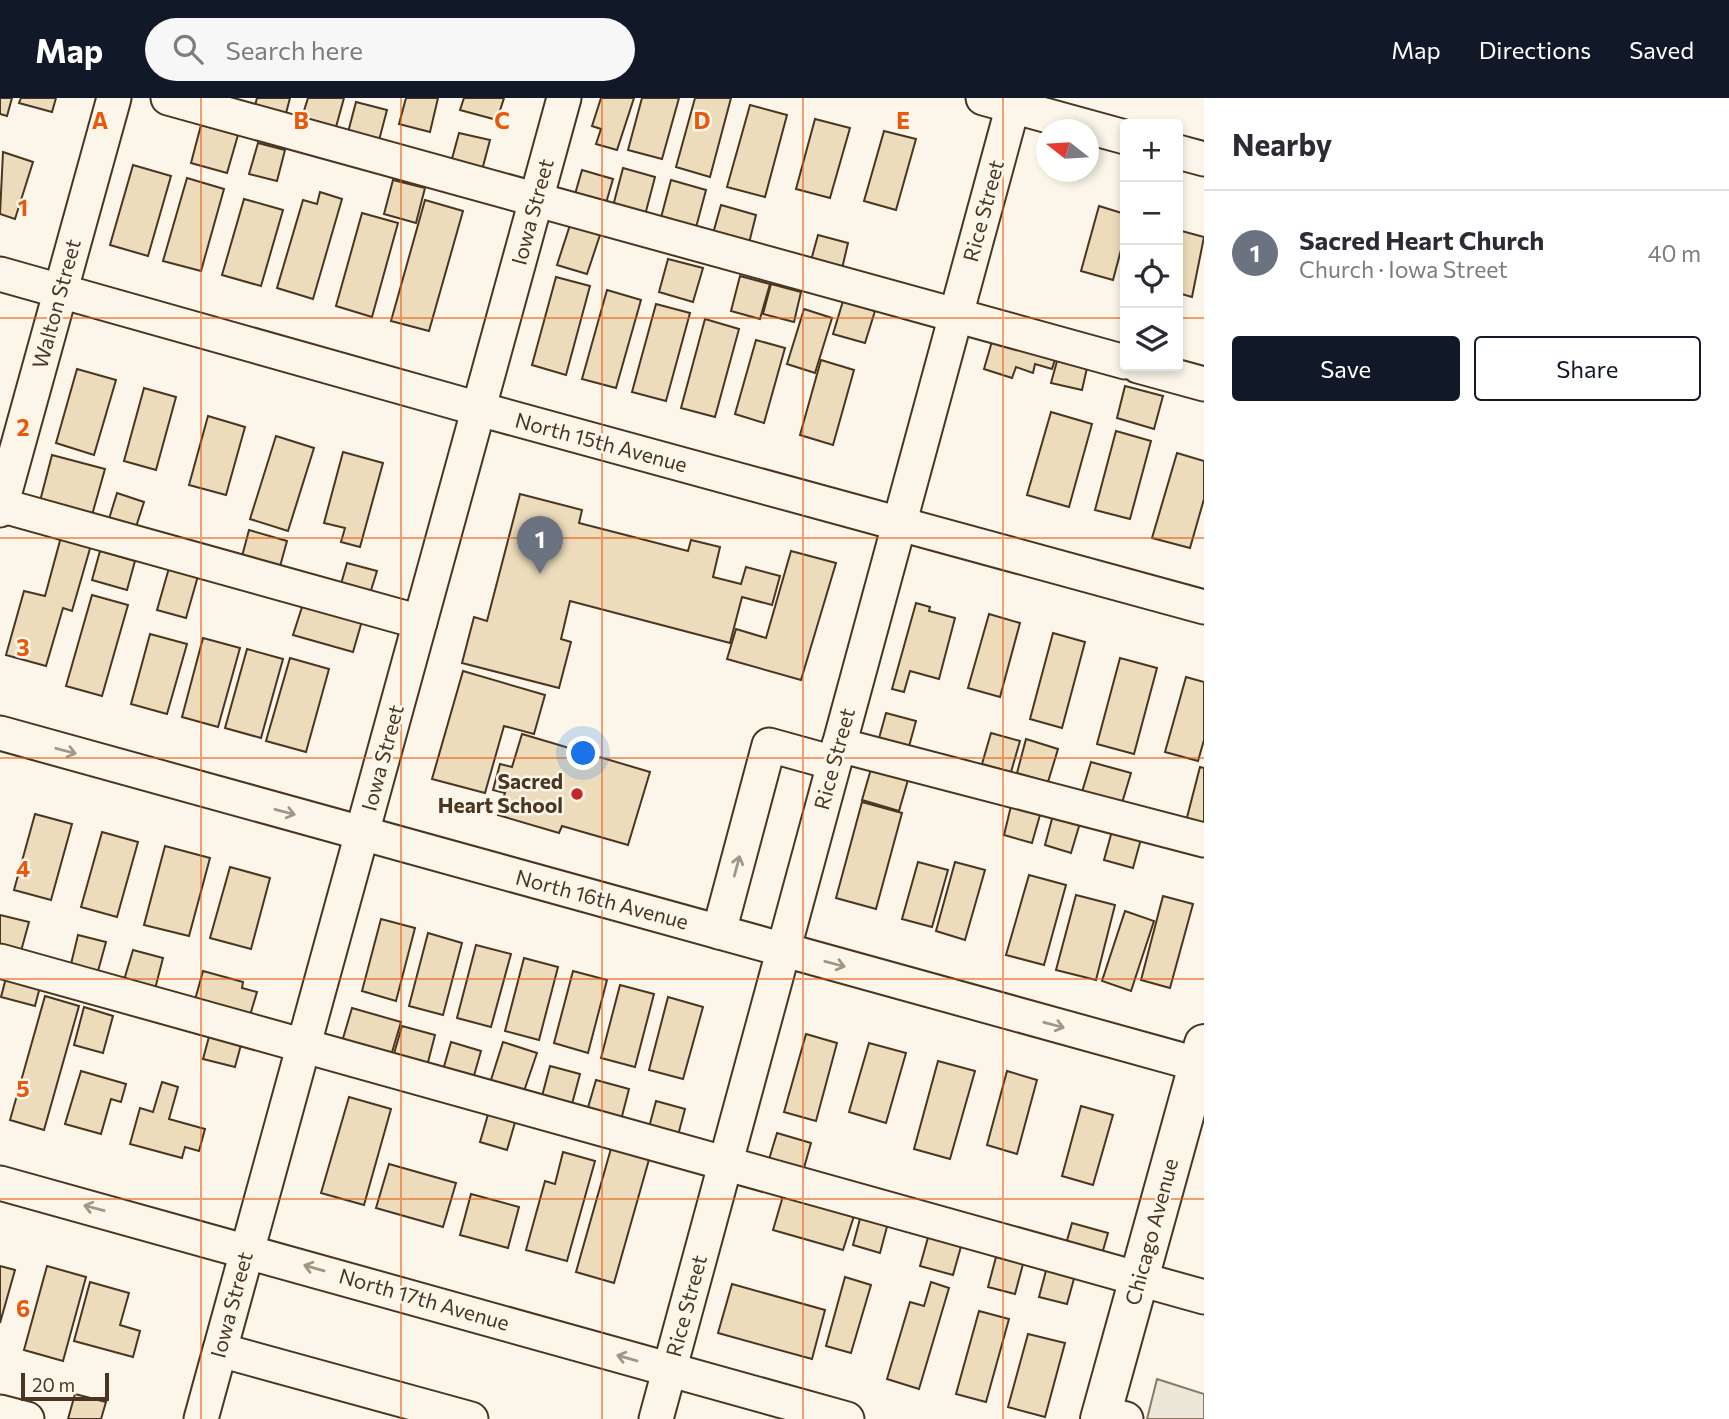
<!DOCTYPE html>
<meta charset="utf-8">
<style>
:root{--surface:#fff;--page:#f7f7f7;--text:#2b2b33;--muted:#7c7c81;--line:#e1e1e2;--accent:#111827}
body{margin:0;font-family:Commissioner,sans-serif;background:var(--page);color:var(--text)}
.controls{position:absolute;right:21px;top:21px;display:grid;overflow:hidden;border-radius:7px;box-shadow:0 4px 10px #0003}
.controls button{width:63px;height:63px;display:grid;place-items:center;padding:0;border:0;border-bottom:2px solid var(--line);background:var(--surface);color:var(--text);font:35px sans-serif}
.compass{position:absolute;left:1036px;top:21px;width:63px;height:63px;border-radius:50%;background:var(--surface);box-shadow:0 4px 10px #0003;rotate:287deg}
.scale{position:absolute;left:21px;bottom:18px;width:88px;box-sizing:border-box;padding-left:7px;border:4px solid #4a3520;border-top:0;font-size:19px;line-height:24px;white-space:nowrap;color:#4a3520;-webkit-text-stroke:5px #fbf6e9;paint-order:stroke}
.you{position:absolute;left:584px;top:656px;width:24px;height:24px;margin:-18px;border:5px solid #fff;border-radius:50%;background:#1a73e8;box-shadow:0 0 0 10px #1a73e833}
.badge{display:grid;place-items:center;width:46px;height:46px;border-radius:50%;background:var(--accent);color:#fff;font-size:23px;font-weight:700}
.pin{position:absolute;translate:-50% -58px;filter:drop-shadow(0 2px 4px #0008)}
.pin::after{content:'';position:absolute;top:37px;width:24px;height:21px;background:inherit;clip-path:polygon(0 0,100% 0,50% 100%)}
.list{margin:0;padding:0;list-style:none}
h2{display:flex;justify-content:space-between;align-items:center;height:91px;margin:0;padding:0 28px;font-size:30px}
h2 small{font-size:23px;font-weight:400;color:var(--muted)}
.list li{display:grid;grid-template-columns:46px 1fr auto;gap:21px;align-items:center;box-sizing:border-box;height:126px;padding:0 28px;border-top:2px solid var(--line)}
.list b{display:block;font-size:26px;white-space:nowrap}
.list p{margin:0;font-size:23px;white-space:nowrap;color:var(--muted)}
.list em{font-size:23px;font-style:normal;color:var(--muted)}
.actions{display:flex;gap:14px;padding:21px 28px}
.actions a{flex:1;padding:16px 0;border:2px solid var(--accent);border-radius:7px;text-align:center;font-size:24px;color:var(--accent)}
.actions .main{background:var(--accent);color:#fff}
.icon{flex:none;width:38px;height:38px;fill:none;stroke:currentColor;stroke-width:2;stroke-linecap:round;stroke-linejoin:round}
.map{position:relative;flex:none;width:1204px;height:1321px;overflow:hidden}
header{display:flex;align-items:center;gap:42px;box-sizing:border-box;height:98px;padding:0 35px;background:var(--accent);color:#fff}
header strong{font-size:33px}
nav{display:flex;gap:38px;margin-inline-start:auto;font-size:24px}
.search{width:490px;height:63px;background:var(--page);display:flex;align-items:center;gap:18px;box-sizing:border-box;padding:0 24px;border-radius:38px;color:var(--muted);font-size:26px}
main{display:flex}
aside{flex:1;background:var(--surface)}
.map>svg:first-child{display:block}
</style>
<header>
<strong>Map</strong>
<div class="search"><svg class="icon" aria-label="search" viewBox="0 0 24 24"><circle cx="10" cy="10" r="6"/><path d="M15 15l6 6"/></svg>Search here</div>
<nav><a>Map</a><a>Directions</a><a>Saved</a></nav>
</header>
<main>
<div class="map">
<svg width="1204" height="1321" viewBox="0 0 1204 1321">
<rect width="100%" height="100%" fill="#fbf6e9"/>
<polygon fill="#ede7d9" stroke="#887966" stroke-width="2" points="1157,1281 1204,1296 1204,1321 1147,1321"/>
<g fill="#ecdcbc" stroke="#4a3520" stroke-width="2">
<polygon points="0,0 12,0 7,18 0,16"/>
<polygon points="21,0 56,0 52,14 19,5"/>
<polygon points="257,0 290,0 285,19 254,11"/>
<polygon points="308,0 344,0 336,29 302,19"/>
<polygon points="406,0 438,0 430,34 399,26"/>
<polygon points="464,0 504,0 497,22 460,12"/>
<polygon points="601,0 634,0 617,52 596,46 601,31 592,28"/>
<polygon points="642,0 679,0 662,61 628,52"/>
<polygon points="695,0 731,0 710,79 676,69"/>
<polygon points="356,4 387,12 378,46 347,38"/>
<polygon points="750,7 787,17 765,99 727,89"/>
<polygon points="815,21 850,30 830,100 796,91"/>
<polygon points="201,27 238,37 227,75 191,65"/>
<polygon points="884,33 916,41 896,112 864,103"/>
<polygon points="459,35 490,42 481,76 450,68"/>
<polygon points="258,45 285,52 277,83 249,76"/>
<polygon points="3,54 33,64 15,121 0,116"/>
<polygon points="133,67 171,78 148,158 110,147"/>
<polygon points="623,70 655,79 644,121 612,112"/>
<polygon points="582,72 613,81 604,112 573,103"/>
<polygon points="187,80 224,91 201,173 163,163"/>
<polygon points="393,82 425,90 416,125 384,116"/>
<polygon points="671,82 706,92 694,137 659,127"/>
<polygon points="320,94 342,101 313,201 277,190 303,102 317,106"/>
<polygon points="244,101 283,112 261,188 222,177"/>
<polygon points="425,102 463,113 429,233 391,223"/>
<polygon points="721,107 756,117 748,149 712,139"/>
<polygon points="1099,108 1125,116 1125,137 1113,182 1081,173"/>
<polygon points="362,115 398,125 372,219 336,208"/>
<polygon points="570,127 600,137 587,176 557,167"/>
<polygon points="1178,132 1204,139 1192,199 1178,195"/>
<polygon points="818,137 848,145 841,175 810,166"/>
<polygon points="668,161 703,170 693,204 659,194"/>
<polygon points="740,178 770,186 760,221 731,213"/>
<polygon points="556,179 590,188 566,277 532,267"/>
<polygon points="771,186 801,194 794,224 763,216"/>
<polygon points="607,192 641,202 616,290 582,281"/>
<polygon points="843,203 875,213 865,245 833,236"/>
<polygon points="656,206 690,215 666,303 632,294"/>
<polygon points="804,211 832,220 815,275 787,266"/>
<polygon points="705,221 739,231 715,319 681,310"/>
<polygon points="993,240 1056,258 1052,271 1035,266 1033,275 1016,269 1012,280 984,271"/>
<polygon points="756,242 785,250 764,325 735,316"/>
<polygon points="821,262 854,272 833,347 800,337"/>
<polygon points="1057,263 1087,270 1082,292 1051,285"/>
<polygon points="77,271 116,282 94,357 56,345"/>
<polygon points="1125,288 1163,298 1154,331 1117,320"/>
<polygon points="144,290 176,299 156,372 124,363"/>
<polygon points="1051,314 1092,326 1069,409 1027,397"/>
<polygon points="208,318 245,329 226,397 189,387"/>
<polygon points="1116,333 1151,343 1130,421 1095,412"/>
<polygon points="276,338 314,350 288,433 250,421"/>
<polygon points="343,354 383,365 360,449 341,444 345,430 324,425"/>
<polygon points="1177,355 1204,363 1204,401 1190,450 1152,440"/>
<polygon points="52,357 105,371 92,417 40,403"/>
<polygon points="117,395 144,404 135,432 108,424"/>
<polygon points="520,396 582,412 579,425 688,453 691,442 720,449 713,479 741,486 746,469 780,478 772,507 742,499 730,545 570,503 561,541 571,544 559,590 462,565 474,519 487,523"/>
<polygon points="249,432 287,443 279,472 241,462"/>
<polygon points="61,439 91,447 72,513 63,510 46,568 6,557 24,493 45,498"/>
<polygon points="100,453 135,463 127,492 92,482"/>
<polygon points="791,453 836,465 801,582 727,561 736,531 766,540"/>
<polygon points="347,465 377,473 368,502 339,493"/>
<polygon points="169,470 198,478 186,520 157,512"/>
<polygon points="92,497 128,507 102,598 66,588"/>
<polygon points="916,505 930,509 929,513 955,520 939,581 910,573 904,594 892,591"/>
<polygon points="303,506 362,523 353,554 293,537"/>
<polygon points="989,516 1020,525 1000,599 968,590"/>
<polygon points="1053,535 1085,544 1062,630 1030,621"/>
<polygon points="150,536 187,546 167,616 131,606"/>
<polygon points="203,540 240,550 218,629 182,619"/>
<polygon points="247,551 283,561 261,640 225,630"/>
<polygon points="290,560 329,571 306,654 266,643"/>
<polygon points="1120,560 1157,570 1134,656 1097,646"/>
<polygon points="463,573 545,597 534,636 504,628 485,695 432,681"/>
<polygon points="1186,579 1204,584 1204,642 1198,663 1165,654"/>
<polygon points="886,615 916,623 908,652 878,644"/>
<polygon points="991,635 1020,643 1011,674 982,666"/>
<polygon points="522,636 650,674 628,747 562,728 559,735 498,717 505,695 493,692 500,666 512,669"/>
<polygon points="1026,641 1058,651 1048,684 1017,675"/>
<polygon points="873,664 910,675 899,713 862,702"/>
<polygon points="1091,664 1131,675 1122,705 1082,694"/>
<polygon points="1200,669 1204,670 1204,736 1184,731"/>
<polygon points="862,704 902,715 876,811 836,800"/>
<polygon points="1011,708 1040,717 1032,745 1004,737"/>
<polygon points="35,716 72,726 51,802 14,792"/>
<polygon points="1053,717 1080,725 1071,755 1045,747"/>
<polygon points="1112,733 1141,741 1133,770 1104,762"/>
<polygon points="102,734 138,744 117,819 81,809"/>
<polygon points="165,748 210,760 189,838 144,827"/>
<polygon points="918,764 948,772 932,829 902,821"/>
<polygon points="955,764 985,772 965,842 936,833"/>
<polygon points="230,769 270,780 251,851 210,840"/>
<polygon points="1029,777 1066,787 1044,867 1006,857"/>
<polygon points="1076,797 1115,807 1096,882 1056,872"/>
<polygon points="1163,798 1193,806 1170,890 1141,882"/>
<polygon points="1125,813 1154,823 1131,893 1102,883"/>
<polygon points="0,817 29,824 21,853 0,848"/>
<polygon points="381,821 415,830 396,903 362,893"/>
<polygon points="428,835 462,845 443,917 409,908"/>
<polygon points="78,837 106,844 98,873 71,866"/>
<polygon points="476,847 511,856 491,929 457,920"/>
<polygon points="133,852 163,860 155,891 124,882"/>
<polygon points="524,860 558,869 539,942 505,933"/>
<polygon points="203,873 243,884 242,890 257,894 248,924 193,909"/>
<polygon points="573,873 607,882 588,955 554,945"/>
<polygon points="7,876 41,885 35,908 1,899"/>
<polygon points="620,887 654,896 635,969 601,960"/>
<polygon points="45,898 79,908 44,1032 10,1022"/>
<polygon points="668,899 703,909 683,981 649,972"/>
<polygon points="84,909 113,918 103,955 74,947"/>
<polygon points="352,910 401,924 390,961 341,947"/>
<polygon points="402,928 435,937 427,968 393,959"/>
<polygon points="210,935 242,943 235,969 203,961"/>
<polygon points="806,936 837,945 816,1023 784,1014"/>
<polygon points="451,944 481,953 473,981 443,972"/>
<polygon points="503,944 537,955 523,996 490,985"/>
<polygon points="869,945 906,955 886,1025 849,1014"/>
<polygon points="938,963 975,973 950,1061 914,1051"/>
<polygon points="550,968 580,976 572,1006 542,998"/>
<polygon points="81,973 126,986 121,1004 111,1001 101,1036 65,1026"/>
<polygon points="1007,973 1037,982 1017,1056 987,1047"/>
<polygon points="596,982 629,991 621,1022 587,1013"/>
<polygon points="162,984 178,989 169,1021 205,1031 199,1053 185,1049 182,1060 130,1046 140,1010 153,1014"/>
<polygon points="349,999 391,1011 364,1107 321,1095"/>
<polygon points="656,1003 685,1011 677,1041 648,1033"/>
<polygon points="1081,1008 1113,1017 1093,1087 1062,1078"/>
<polygon points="489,1013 516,1021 507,1052 480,1044"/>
<polygon points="777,1035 811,1045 802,1077 767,1068"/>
<polygon points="612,1047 650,1058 614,1185 576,1174"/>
<polygon points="563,1054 595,1063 567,1163 526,1152 545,1083 555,1086"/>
<polygon points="389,1066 456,1085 443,1129 376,1110"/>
<polygon points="471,1096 519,1109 508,1150 460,1137"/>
<polygon points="783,1098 854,1118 843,1152 773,1132"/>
<polygon points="861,1117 888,1125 880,1155 853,1147"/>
<polygon points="1072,1125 1108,1135 1100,1163 1064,1153"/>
<polygon points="929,1136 962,1145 953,1177 920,1168"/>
<polygon points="996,1159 1023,1166 1015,1196 988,1189"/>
<polygon points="0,1168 15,1172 0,1225"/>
<polygon points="47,1168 86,1179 63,1263 24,1252"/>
<polygon points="1047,1169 1075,1177 1067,1206 1039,1199"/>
<polygon points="845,1179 871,1187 851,1255 826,1248"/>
<polygon points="90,1184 129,1195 120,1227 140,1233 133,1259 74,1243"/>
<polygon points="931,1184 949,1190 919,1291 887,1281 910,1204 924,1208"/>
<polygon points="732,1186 825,1212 812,1261 718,1235"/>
<polygon points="979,1213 1009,1221 986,1304 956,1296"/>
<polygon points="1028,1236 1065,1245 1045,1319 1008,1309"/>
<polygon points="75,1296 106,1304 101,1321 68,1321"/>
</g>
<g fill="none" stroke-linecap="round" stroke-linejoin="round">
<g stroke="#4a3520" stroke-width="37">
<g id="minor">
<polyline points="168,0 1125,264"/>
<polyline points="983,0 1125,39"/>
<polyline points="1178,54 1204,61"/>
<polyline points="0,176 479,311 1204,509"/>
<polyline points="1138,268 1204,286"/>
<polyline points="0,407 420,524"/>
<polyline points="0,412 114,0"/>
<polyline points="0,635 1204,968"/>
<polyline points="839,647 1204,742"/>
<polyline points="719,834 769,647 834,665"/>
<polyline points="0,863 1204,1199"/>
<polyline points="0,1085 847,1321"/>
<polyline points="220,1252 471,1321"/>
<polyline points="0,1314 27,1321"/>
<polyline points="1102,1315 1126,1321"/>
<polyline points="201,1321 564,0"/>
<polyline points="656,1321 1015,0"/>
</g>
</g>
<g stroke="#4a3520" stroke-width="42">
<polyline id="major" points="1100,1321 1204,946"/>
</g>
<use href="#minor" stroke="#fbf6e9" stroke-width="33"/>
<use href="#major" stroke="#fbf6e9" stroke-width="38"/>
</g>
<defs><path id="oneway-shaft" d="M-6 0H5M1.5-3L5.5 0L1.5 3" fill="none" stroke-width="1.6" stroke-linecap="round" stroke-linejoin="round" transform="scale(1.75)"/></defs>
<g stroke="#a29684">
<use href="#oneway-shaft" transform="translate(66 653) rotate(15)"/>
<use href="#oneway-shaft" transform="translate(285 714) rotate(15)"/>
<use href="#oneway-shaft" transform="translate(737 768) rotate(-75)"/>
<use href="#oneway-shaft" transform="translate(835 866) rotate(15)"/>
<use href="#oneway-shaft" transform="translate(1054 927) rotate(15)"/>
<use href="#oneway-shaft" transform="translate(94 1110) rotate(-165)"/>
<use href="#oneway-shaft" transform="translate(314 1170) rotate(-164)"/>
<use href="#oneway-shaft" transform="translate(627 1260) rotate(-164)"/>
</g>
<path fill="none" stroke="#e8590c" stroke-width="2" stroke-opacity="0.55" d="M 201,0 L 201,1321M 401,0 L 401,1321M 602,0 L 602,1321M 803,0 L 803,1321M 1003,0 L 1003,1321M 0,220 L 1125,220M 1178,220 L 1204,220M 0,440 L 1204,440M 0,660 L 1204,660M 0,881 L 1204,881M 0,1101 L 1204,1101"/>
<circle fill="#c62828" stroke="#fbf6e9" stroke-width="2.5" cx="577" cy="696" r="7"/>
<g text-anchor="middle" stroke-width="5" stroke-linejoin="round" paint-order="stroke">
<g font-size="21" fill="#4a3520" stroke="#fbf6e9">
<text transform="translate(984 113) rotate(-75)" y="7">Rice Street</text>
<text transform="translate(533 114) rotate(-75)" y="7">Iowa Street</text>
<text transform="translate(57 206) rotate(-75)" y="7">Walton Street</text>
<text transform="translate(601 345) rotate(15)" y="7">North 15th Avenue</text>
<text transform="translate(383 660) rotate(-75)" y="7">Iowa Street</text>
<text transform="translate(835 661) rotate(-75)" y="7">Rice Street</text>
<text transform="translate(602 802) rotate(15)" y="7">North 16th Avenue</text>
<text transform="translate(1152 1134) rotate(-75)" y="7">Chicago Avenue</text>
<text transform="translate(424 1202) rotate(16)" y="7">North 17th Avenue</text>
<text transform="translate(232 1207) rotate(-75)" y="7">Iowa Street</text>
<text transform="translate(687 1208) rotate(-75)" y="7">Rice Street</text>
</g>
<g font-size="21" font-weight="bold" fill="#4a3520" stroke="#fbf6e9" text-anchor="end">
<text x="563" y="691">Sacred<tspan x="563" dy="24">Heart School</tspan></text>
</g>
</g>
<g font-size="23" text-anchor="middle" font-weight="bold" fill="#e8590c" stroke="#fbf6e9" stroke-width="5" stroke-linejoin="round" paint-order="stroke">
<text x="100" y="31">A</text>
<text x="301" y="31">B</text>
<text x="502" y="31">C</text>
<text x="702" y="31">D</text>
<text x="903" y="31">E</text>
<text x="23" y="118">1</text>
<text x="23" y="338">2</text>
<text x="23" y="558">3</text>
<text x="23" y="779">4</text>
<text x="23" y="999">5</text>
<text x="23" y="1219">6</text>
</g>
</svg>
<div class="controls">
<button>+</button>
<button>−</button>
<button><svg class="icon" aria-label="locate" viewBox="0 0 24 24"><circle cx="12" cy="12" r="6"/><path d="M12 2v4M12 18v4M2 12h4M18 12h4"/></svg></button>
<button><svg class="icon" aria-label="layers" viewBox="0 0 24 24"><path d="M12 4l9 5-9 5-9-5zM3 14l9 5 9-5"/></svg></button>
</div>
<svg class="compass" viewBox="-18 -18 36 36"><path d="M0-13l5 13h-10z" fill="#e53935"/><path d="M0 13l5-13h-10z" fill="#7c7c81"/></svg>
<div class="scale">20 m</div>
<div class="you"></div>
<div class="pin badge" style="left:540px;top:476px;background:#6b7280">1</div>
</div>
<aside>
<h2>Nearby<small></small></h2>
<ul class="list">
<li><span class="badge" style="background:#6b7280">1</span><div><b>Sacred Heart Church</b><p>Church · Iowa Street</p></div><em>40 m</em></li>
</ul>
<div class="actions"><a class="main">Save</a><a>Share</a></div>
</aside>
</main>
